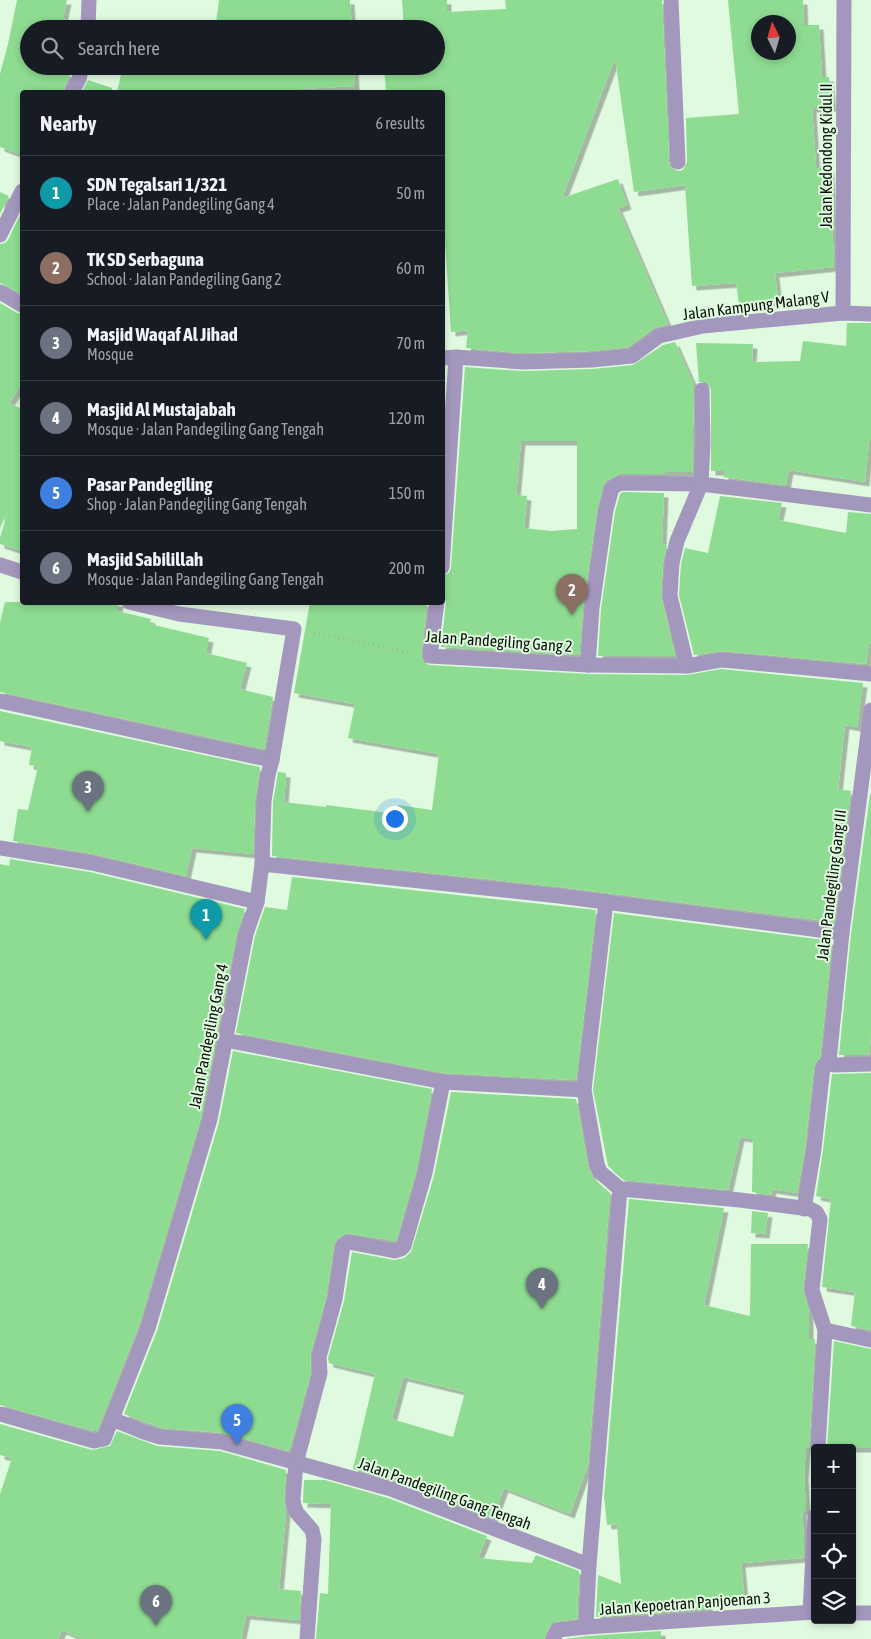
<!DOCTYPE html>
<meta charset="utf-8">
<style>
:root{--surface:#171b24;--page:#20242c;--text:#f1f3f6;--muted:#9ea1a6;--line:#363941;--accent:#925ed7}
body{margin:0;font-family:"Asap Condensed",sans-serif;background:var(--page);color:var(--text)}
.controls{position:absolute;right:15px;bottom:15px;display:grid;overflow:hidden;border-radius:5px;box-shadow:0 2px 8px #0003}
.controls button{width:45px;height:45px;display:grid;place-items:center;padding:0;border:0;border-bottom:1px solid var(--line);background:var(--surface);color:var(--text);font:25px sans-serif}
.compass{position:absolute;left:751px;top:15px;width:45px;height:45px;border-radius:50%;background:var(--surface);box-shadow:0 2px 8px #0003;rotate:355deg}
.you{position:absolute;left:394px;top:818px;width:18px;height:18px;margin:-12px;border:4px solid #fff;border-radius:50%;background:#1a73e8;box-shadow:0 0 0 8px #1a73e833}
.badge{display:grid;place-items:center;width:32px;height:32px;border-radius:50%;background:var(--accent);color:#fff;font-size:16px;font-weight:700}
.pin{position:absolute;translate:-50% -41px;filter:drop-shadow(0 1px 2px #0008)}
.pin::after{content:'';position:absolute;top:26px;width:18px;height:15px;background:inherit;clip-path:polygon(0 0,100% 0,50% 100%)}
.list{margin:0;padding:0;list-style:none}
h2{display:flex;justify-content:space-between;align-items:center;height:65px;margin:0;padding:0 20px;font-size:21px}
h2 small{font-size:16px;font-weight:400;color:var(--muted)}
.list li{display:grid;grid-template-columns:32px 1fr auto;gap:15px;align-items:center;box-sizing:border-box;height:75px;padding:0 20px;border-top:1px solid var(--line)}
.list b{display:block;font-size:19px;white-space:nowrap}
.list p{margin:0;font-size:16px;white-space:nowrap;color:var(--muted)}
.list em{font-size:16px;font-style:normal;color:var(--muted)}
.icon{flex:none;width:28px;height:28px;fill:none;stroke:currentColor;stroke-width:2;stroke-linecap:round;stroke-linejoin:round}
.map{position:relative;flex:none;width:871px;height:1639px;overflow:hidden}
.search{position:absolute;background:var(--surface);box-shadow:0 2px 8px #0003;left:20px;top:20px;width:425px;height:55px;display:flex;align-items:center;gap:12px;box-sizing:border-box;padding:0 18px;border-radius:28px;color:var(--muted);font-size:19px}
.panel{position:absolute;background:var(--surface);box-shadow:0 2px 8px #0003;left:20px;top:90px;width:425px;height:515px;border-radius:5px}
.map>svg:first-child{display:block}
</style>
<div class="map">
<svg width="871" height="1639" viewBox="0 0 871 1639">
<defs>
<filter id="shadow"><feDropShadow dx="4.5" dy="4.5" stdDeviation="0" flood-color="#0004"/></filter>
</defs>
<rect width="100%" height="100%" fill="#e0fae0"/>
<g fill="#8edc91" fill-rule="evenodd" filter="url(#shadow)">
<polygon points="17,0 67,0 63,18 66,19 64,29 29,29 29,66 55,66 54,69 70,74 63,92 22,92 22,155 0,147 0,74 8,44"/>
<polygon points="219,0 350,0 352,29 215,29"/>
<path d="M 402,0 L 447,0 L 447,12 L 506,9 L 505,0 L 662,0 L 669,162 L 670,167 L 678,171 L 683,170 L 687,162 L 686,118 L 739,114 L 728,0 L 803,0 L 804,25 L 819,25 L 822,77 L 829,77 L 832,107 L 812,108 L 816,168 L 830,168 L 834,267 L 775,273 L 778,301 L 739,304 L 736,283 L 692,286 L 685,185 L 634,192 L 615,58 L 562,198 L 618,179 L 627,205 L 618,208 L 668,324 L 654,328 L 628,347 L 591,351 L 522,353 L 466,348 L 468,330 L 451,332 L 445,242 L 442,242 L 442,92 L 386,92 L 384,66 L 436,66 L 436,29 L 404,29 ZM 758,22 L 788,22 L 788,52 L 758,52 Z"/>
<polygon points="123,66 354,66 355,86 300,89 300,92 117,92"/>
<polygon points="88,80 112,88 112,92 82,92"/>
<polygon points="0,192 9,196 0,214"/>
<polygon points="22,211 22,294 0,283 0,244 5,243 8,240"/>
<polygon points="0,303 17,313 22,314 22,383 9,403 22,409 22,479 21,483 22,483 22,551 0,544 0,538 9,508 0,528"/>
<polygon points="847,323 871,323 871,441 869,441 865,482 789,470 786,485 723,477 725,471 711,471 711,390 707,382 699,382 696,343 753,344 752,362 800,361 803,341 846,346"/>
<path d="M 675,342 L 694,385 L 692,472 L 665,472 L 665,474 L 620,474 L 607,480 L 603,485 L 597,509 L 583,607 L 579,655 L 441,647 L 446,603 L 445,598 L 442,594 L 442,576 L 449,573 L 451,568 L 465,367 L 522,371 L 592,369 L 633,365 L 663,345 ZM 521,441 L 577,441 L 577,529 L 551,531 L 524,528 L 527,496 L 516,495 Z"/>
<polygon points="623,492 664,493 662,544 667,545 663,562 661,596 675,656 598,656 601,609 615,512 620,494"/>
<polygon points="720,496 782,503 778,520 846,533 848,512 871,514 871,644 869,643 866,664 722,651 694,655 679,595 681,564 685,548 708,553"/>
<polygon points="5,602 119,602 117,611 151,619 150,624 209,638 206,653 247,663 240,689 273,697 264,749 0,692 0,623"/>
<polygon points="310,602 427,602 421,655 424,663 429,665 588,674 687,675 721,669 863,683 857,727 845,725 838,789 851,791 834,922 560,887 272,856 273,802 278,772 286,773 284,802 326,807 326,805 397,814 398,805 432,810 439,754 348,738 355,704 294,693"/>
<polygon points="0,711 260,767 255,801 253,854 192,848 186,876 94,854 13,841 18,809 28,810 38,766 29,765 32,747 0,741"/>
<polygon points="870,794 871,794 871,1035 869,1055 839,1055 851,934"/>
<polygon points="10,859 90,872 245,909 237,932 201,1117 139,1325 97,1431 94,1431 0,1405 0,864 9,866"/>
<polygon points="292,877 596,910 576,1080 444,1073 236,1033 255,936 265,907 287,910"/>
<polygon points="614,913 832,941 820,1057 814,1066 805,1148 797,1193 772,1189 771,1195 752,1192 753,1139 740,1137 728,1190 624,1180 608,1166 593,1090"/>
<polygon points="233,1051 432,1089 416,1171 396,1241 346,1233 337,1239 334,1244 326,1297 310,1355 311,1372 289,1451 224,1433 162,1428 124,1414 157,1331 219,1122"/>
<polygon points="871,1073 871,1330 851,1326 855,1292 822,1287 831,1199 816,1196 823,1150 832,1074"/>
<path d="M 451,1092 L 576,1099 L 588,1167 L 594,1179 L 610,1193 L 588,1464 L 570,1514 L 504,1488 L 493,1518 L 394,1480 L 353,1469 L 375,1374 L 329,1363 L 328,1358 L 344,1301 L 352,1252 L 394,1260 L 404,1258 L 411,1252 L 434,1176 ZM 403,1377 L 465,1392 L 453,1437 L 392,1419 Z"/>
<polygon points="629,1199 724,1208 704,1305 750,1316 751,1244 808,1244 803,1289 809,1312 809,1339 815,1339 809,1448 806,1448 804,1475 806,1510 802,1511 804,1539 803,1558 741,1563 744,1595 708,1598 708,1610 662,1610 662,1613 596,1617 598,1575 621,1584 617,1524 607,1525 604,1496"/>
<polygon points="752,1211 768,1213 765,1234 751,1233"/>
<polygon points="834,1341 871,1349 871,1448 827,1448"/>
<polygon points="0,1424 92,1450 110,1446 117,1431 157,1446 220,1451 286,1470 284,1498 286,1512 279,1589 301,1591 299,1620 246,1615 241,1639 83,1639 62,1630 58,1639 0,1639 0,1494 12,1458 0,1455"/>
<polygon points="304,1480 325,1480 388,1498 487,1536 478,1558 532,1563 536,1555 579,1571 577,1619 553,1622 550,1625 544,1639 316,1639 320,1593 328,1594 331,1504 303,1503"/>
<polygon points="661,1631 661,1639 564,1639 587,1636"/>
</g>
<g fill="none" stroke-linecap="round" stroke-linejoin="round">
<polyline stroke="#9eb39e" stroke-width="3" stroke-dasharray="1 4" stroke-linecap="butt" points="314,633 409,652"/>
<g stroke="#a497be" stroke-width="15">
<polyline points="671,0 678,162"/>
<polyline points="88,29 89,0"/>
<polyline points="72,92 79,79 82,66"/>
<polyline points="0,235 22,191"/>
<polyline points="0,292 22,305"/>
<polyline points="843,313 844,0"/>
<polyline points="442,358 456,357 522,362 592,360 632,356 659,336 703,326 843,313 871,314"/>
<polyline points="0,565 22,572"/>
<polyline points="442,567 456,357"/>
<polyline points="437,602 430,656 588,665 687,666 721,660 734,661 871,674"/>
<polyline points="588,665 592,608 606,510 612,488 620,483 701,484 871,505"/>
<polyline points="687,666 670,596 671,577 672,563 677,541 701,484 703,444 702,390"/>
<path d="M 0,701 C 91,720 181,742 272,760"/>
<polyline points="871,710 842,933 829,1061 833,1065 871,1064"/>
<polyline points="0,848 92,863 257,902"/>
<polyline points="262,864 559,896 842,933"/>
<polyline points="225,1040 443,1082 584,1090"/>
<polyline points="620,1189 740,1200 810,1209 816,1212 820,1219 812,1290 825,1330 818,1448"/>
<polyline points="804,1209 814,1149 823,1067 829,1061"/>
<polyline points="825,1330 871,1340"/>
<polyline points="0,1414 94,1441 104,1439 148,1328 210,1119 246,934 257,902 262,864 264,801 268,775 272,760 294,629 179,614 129,602"/>
<polyline points="112,1419 144,1432 160,1437 222,1442 391,1489 589,1565"/>
<polyline points="810,1612 815,1516"/>
<polyline points="852,1613 871,1613"/>
<polyline points="586,1627 589,1565 620,1189 600,1172 597,1164 584,1090 606,902"/>
<polyline points="307,1639 314,1539 312,1530 297,1513 294,1506 293,1499 296,1463 320,1373 319,1357 335,1299 343,1246 348,1242 395,1251 401,1249 404,1246 425,1173 443,1082"/>
<polyline points="553,1639 558,1630 586,1627 815,1612"/>
</g>
</g>
<g text-anchor="middle" stroke-width="4" stroke-linejoin="round" paint-order="stroke">
<g font-size="16" fill="#091209" stroke="#e0fae0">
<text transform="translate(826 156) rotate(-90)" y="6">Jalan Kedondong Kidul II</text>
<text transform="translate(756 305) rotate(-7)" y="6">Jalan Kampung Malang V</text>
<text transform="translate(499 641) rotate(4)" y="6">Jalan Pandegiling Gang 2</text>
<text transform="translate(831 885) rotate(-83)" y="6">Jalan Pandegiling Gang III</text>
<text transform="translate(208 1036) rotate(-79)" y="6">Jalan Pandegiling Gang 4</text>
<text transform="translate(445 1493) rotate(20)" y="6">Jalan Pandegiling Gang Tengah</text>
<text transform="translate(685 1603) rotate(-4)" y="6">Jalan Kepoetran Panjoenan 3</text>
</g>
</g>
</svg>
<div class="controls">
<button>+</button>
<button>−</button>
<button><svg class="icon" aria-label="locate" viewBox="0 0 24 24"><circle cx="12" cy="12" r="6"/><path d="M12 2v4M12 18v4M2 12h4M18 12h4"/></svg></button>
<button><svg class="icon" aria-label="layers" viewBox="0 0 24 24"><path d="M12 4l9 5-9 5-9-5zM3 14l9 5 9-5"/></svg></button>
</div>
<svg class="compass" viewBox="-18 -18 36 36"><path d="M0-13l5 13h-10z" fill="#e53935"/><path d="M0 13l5-13h-10z" fill="#9ea1a6"/></svg>
<div class="you"></div>
<div class="pin badge" style="left:206px;top:940px;background:#0f9aa8">1</div>
<div class="pin badge" style="left:572px;top:615px;background:#8d6e63">2</div>
<div class="pin badge" style="left:88px;top:812px;background:#6b7280">3</div>
<div class="pin badge" style="left:542px;top:1309px;background:#6b7280">4</div>
<div class="pin badge" style="left:237px;top:1445px;background:#3f7fe0">5</div>
<div class="pin badge" style="left:156px;top:1626px;background:#6b7280">6</div>
<div class="search"><svg class="icon" aria-label="search" viewBox="0 0 24 24"><circle cx="10" cy="10" r="6"/><path d="M15 15l6 6"/></svg>Search here</div>
<section class="panel">
<h2>Nearby<small>6 results</small></h2>
<ul class="list">
<li><span class="badge" style="background:#0f9aa8">1</span><div><b>SDN Tegalsari 1/321</b><p>Place · Jalan Pandegiling Gang 4</p></div><em>50 m</em></li>
<li><span class="badge" style="background:#8d6e63">2</span><div><b>TK SD Serbaguna</b><p>School · Jalan Pandegiling Gang 2</p></div><em>60 m</em></li>
<li><span class="badge" style="background:#6b7280">3</span><div><b>Masjid Waqaf Al Jihad</b><p>Mosque</p></div><em>70 m</em></li>
<li><span class="badge" style="background:#6b7280">4</span><div><b>Masjid Al Mustajabah</b><p>Mosque · Jalan Pandegiling Gang Tengah</p></div><em>120 m</em></li>
<li><span class="badge" style="background:#3f7fe0">5</span><div><b>Pasar Pandegiling</b><p>Shop · Jalan Pandegiling Gang Tengah</p></div><em>150 m</em></li>
<li><span class="badge" style="background:#6b7280">6</span><div><b>Masjid Sabilillah</b><p>Mosque · Jalan Pandegiling Gang Tengah</p></div><em>200 m</em></li>
</ul>
</section>
</div>
